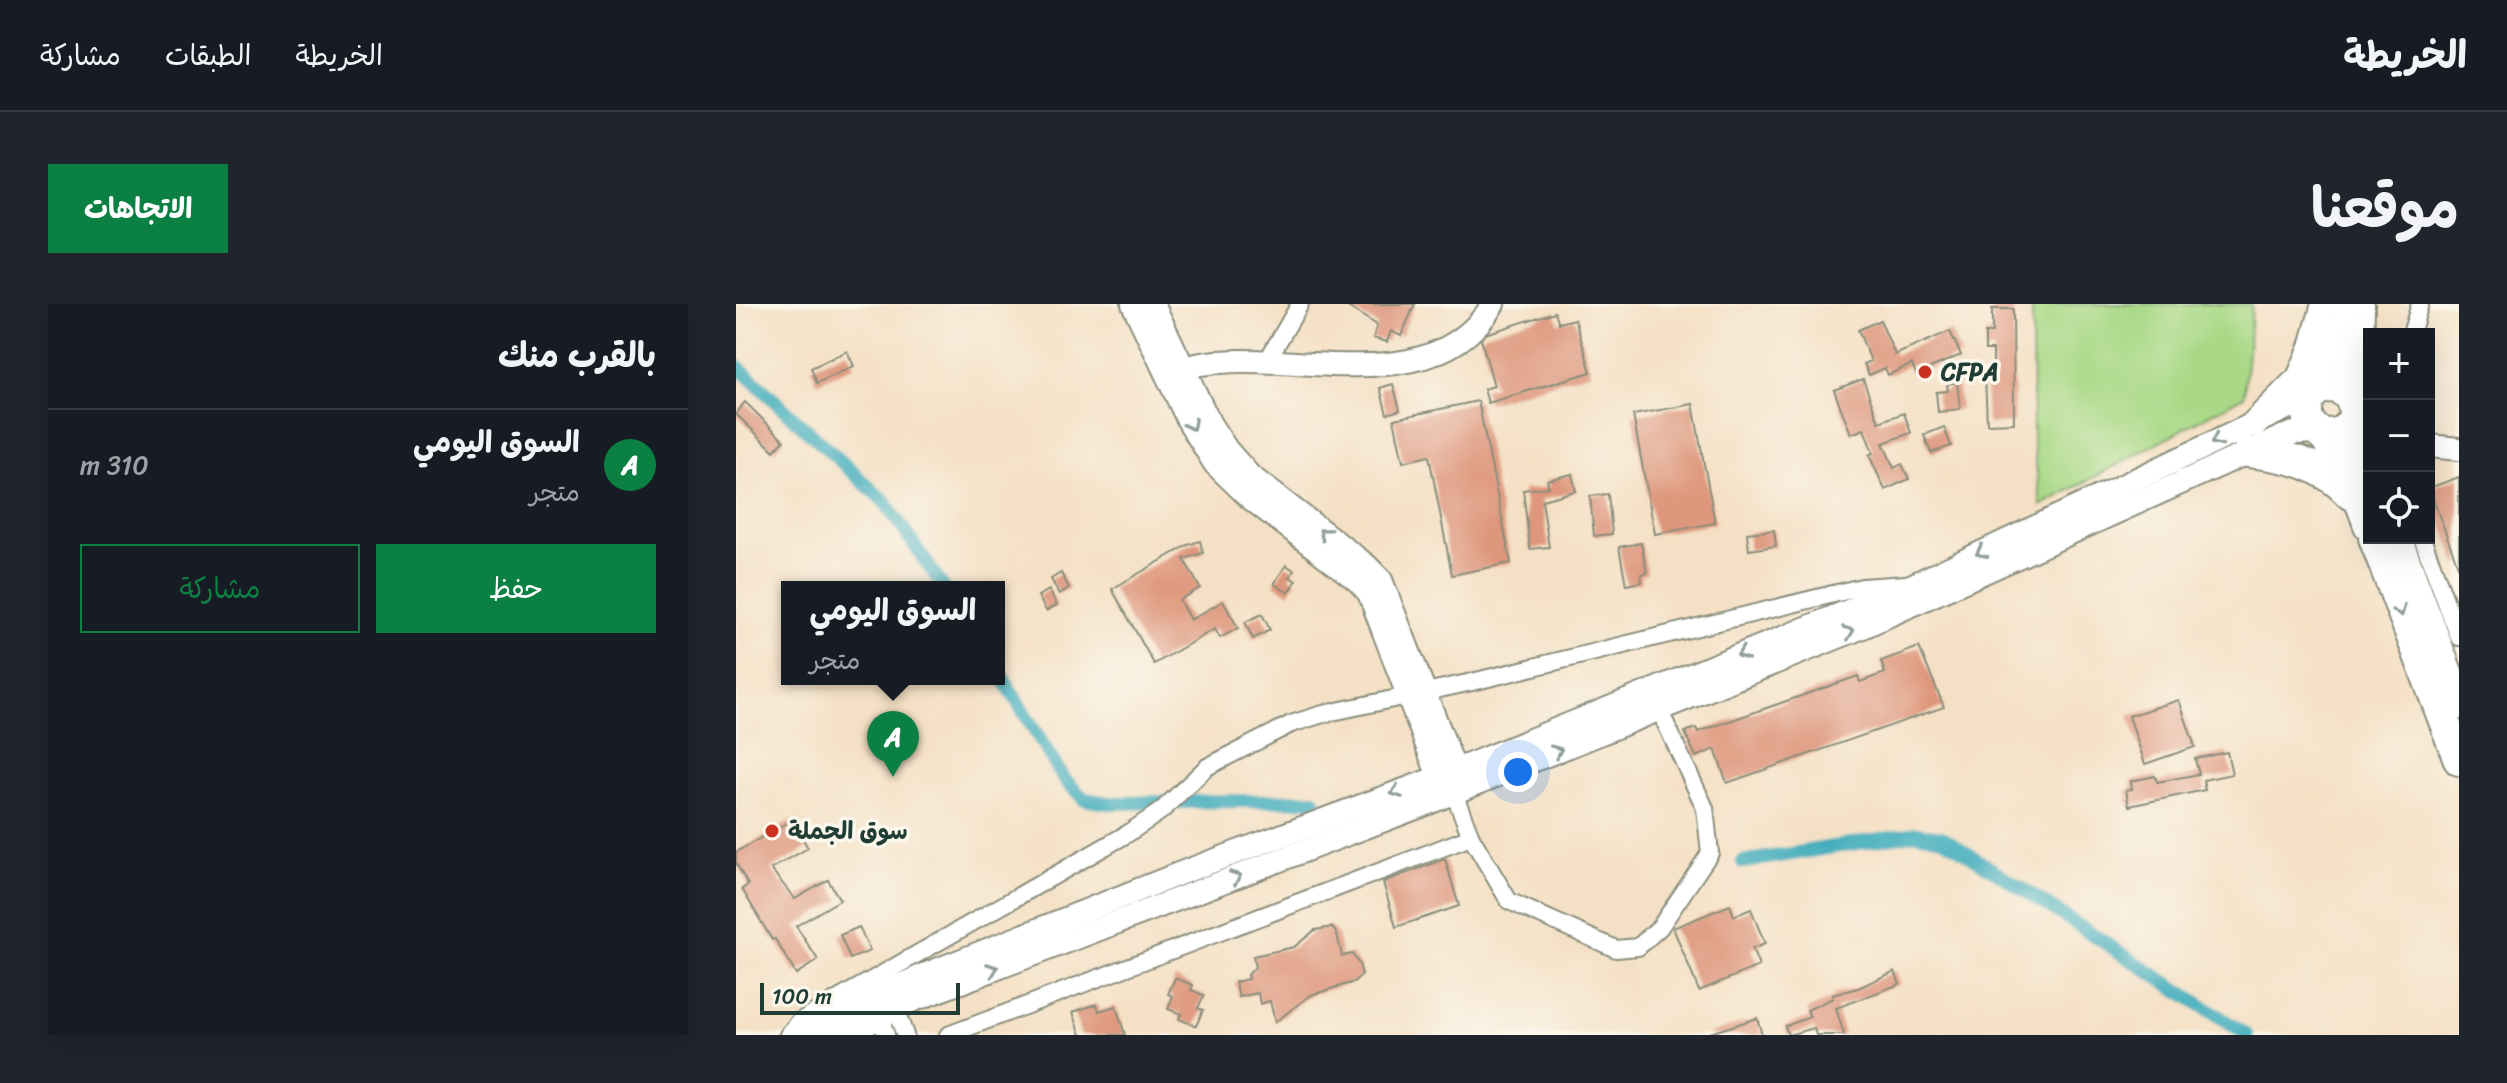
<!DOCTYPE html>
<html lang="ar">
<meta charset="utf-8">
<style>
:root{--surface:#171b24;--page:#20242c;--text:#f1f3f6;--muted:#9ea1a6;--line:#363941;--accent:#0b8043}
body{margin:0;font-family:Sriracha,"Playpen Sans Arabic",sans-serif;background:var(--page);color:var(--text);direction:rtl}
.controls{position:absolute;right:24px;top:24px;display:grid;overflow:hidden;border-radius:0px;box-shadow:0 8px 32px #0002}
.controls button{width:72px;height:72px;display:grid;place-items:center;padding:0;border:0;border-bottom:2px solid var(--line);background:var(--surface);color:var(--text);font:40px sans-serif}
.scale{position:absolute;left:24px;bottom:20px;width:200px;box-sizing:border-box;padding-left:8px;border:4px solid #1f3d34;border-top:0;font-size:22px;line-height:28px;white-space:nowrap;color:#1f3d34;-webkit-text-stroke:6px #fbf7ec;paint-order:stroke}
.you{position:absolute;left:782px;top:468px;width:28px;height:28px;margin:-20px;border:6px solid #fff;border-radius:50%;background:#1a73e8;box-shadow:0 0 0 12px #1a73e833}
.badge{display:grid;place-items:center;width:52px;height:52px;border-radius:50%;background:var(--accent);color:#fff;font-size:26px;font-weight:700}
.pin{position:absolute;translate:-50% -66px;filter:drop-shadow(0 2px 4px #0008)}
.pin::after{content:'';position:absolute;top:42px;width:28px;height:24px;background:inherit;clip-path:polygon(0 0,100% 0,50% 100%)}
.popup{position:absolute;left:45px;top:277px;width:224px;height:104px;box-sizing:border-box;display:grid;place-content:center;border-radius:0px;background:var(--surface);filter:drop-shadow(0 2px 6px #0005);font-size:26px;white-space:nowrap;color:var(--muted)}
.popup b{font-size:30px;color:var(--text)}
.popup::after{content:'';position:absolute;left:50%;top:100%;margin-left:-16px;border:16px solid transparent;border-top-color:var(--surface)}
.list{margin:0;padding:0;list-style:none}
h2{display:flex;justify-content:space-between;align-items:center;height:104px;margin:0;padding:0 32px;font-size:34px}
h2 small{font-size:26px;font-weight:400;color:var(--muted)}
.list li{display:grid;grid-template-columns:52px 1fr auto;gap:24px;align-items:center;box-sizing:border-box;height:112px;padding:0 32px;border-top:2px solid var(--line)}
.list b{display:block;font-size:30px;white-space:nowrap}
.list p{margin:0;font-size:26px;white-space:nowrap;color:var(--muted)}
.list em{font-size:26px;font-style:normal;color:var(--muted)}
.actions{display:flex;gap:16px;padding:24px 32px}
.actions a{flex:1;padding:18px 0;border:2px solid var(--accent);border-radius:0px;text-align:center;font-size:28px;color:var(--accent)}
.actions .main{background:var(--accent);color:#fff}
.icon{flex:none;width:44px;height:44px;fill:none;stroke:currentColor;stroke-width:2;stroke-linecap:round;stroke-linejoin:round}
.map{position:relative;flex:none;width:1723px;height:731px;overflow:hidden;direction:ltr;border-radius:0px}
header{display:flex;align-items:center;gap:48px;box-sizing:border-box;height:112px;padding:0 40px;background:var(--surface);border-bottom:2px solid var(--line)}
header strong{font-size:38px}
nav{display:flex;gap:44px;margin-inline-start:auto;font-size:28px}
.intro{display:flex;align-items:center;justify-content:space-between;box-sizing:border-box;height:192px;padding:0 48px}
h1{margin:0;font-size:56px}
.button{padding:20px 36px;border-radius:0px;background:var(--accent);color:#fff;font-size:28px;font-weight:700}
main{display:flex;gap:48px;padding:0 48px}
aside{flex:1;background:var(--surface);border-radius:0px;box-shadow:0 8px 32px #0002}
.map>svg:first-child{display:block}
</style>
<header>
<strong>الخريطة</strong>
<nav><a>الخريطة</a><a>الطبقات</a><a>مشاركة</a></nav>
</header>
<div class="intro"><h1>موقعنا</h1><a class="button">الاتجاهات</a></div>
<main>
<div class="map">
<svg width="1723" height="731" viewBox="0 0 1723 731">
<rect width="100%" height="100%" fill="#fbf7ec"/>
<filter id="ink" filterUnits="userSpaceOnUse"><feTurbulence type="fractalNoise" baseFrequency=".0125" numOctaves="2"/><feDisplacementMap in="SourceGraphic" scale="16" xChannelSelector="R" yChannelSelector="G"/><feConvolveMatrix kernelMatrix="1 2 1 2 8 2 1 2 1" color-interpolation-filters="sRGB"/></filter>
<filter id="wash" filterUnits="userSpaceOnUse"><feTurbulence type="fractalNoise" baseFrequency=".006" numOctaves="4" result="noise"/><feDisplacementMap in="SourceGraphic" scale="32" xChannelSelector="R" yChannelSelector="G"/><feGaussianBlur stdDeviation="1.8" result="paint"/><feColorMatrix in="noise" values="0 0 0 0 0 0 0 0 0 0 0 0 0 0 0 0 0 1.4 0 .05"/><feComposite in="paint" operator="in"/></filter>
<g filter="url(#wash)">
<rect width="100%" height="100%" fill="#f4e0c4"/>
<polygon fill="#a9d986" stroke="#648b5d" stroke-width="2" points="1296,0 1516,0 1508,92 1305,202 1297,136"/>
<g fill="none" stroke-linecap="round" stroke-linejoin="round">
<g stroke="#3dabbb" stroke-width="14">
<polyline points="0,61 149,198 207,283"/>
<polyline points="263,367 327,474 348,495 372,499 578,496"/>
<polyline points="1007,558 1181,529 1208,534 1511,731"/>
</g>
</g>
<g id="blocks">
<g fill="#de977d">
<polygon points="607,0 679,0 665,32 655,27 651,38 637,34 641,21"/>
<polygon points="1256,5 1277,5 1278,119 1251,120 1249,70 1257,70 1257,46 1249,46 1249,29 1256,29"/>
<polygon points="819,8 823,19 839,15 855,68 752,99 748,85 758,82 745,35 749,30"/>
<polygon points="1144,16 1159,51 1214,27 1225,51 1180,70 1176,60 1152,71 1149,64 1133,71 1128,60 1135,57 1122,26"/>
<polygon points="111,47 118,62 81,79 75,64"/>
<polygon points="1127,75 1143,118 1168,109 1175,129 1147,139 1158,164 1166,160 1173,175 1149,186 1133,151 1137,149 1128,125 1115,130 1098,86"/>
<polygon points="1221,78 1224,105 1202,108 1200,88 1212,87 1211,80"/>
<polygon points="657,80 664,106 651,110 644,84"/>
<polygon points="742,97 775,259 716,271 693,152 667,158 658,115"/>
<polygon points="9,98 48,136 38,147 0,110"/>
<polygon points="957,100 979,219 919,230 897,111"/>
<polygon points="1208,123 1215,142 1195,149 1188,131"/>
<polygon points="836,170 840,187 806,196 813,243 794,245 787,186 813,183 811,176"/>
<polygon points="1723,173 1723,262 1722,262 1693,184"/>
<polygon points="872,190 876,230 858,232 854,192"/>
<polygon points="1038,226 1040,242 1013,246 1011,229"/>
<polygon points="464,237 467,249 448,255 464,284 443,296 454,316 487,297 502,324 484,334 479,325 418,360 376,285 452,241"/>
<polygon points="905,239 911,269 905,270 906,278 890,281 883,243"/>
<polygon points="550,261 558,266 554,273 560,277 553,289 538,280"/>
<polygon points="325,269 333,284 323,290 315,275"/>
<polygon points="313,286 321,301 310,307 302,292"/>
<polygon points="526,310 534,326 517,335 509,318"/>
<polygon points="1183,343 1208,403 991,479 979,445 960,453 949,428 960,424 962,428 1122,372 1124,378 1149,369 1145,357"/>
<polygon points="1443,396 1459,443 1409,460 1393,412"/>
<polygon points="1491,448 1496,470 1467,476 1469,486 1393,502 1390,486 1396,485 1395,477 1419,472 1421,478 1463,470 1459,455"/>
<polygon points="56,516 72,544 35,565 59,595 92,576 104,596 60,622 82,656 60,670 39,635 36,636 6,585 12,581 0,559 0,548"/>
<polygon points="709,555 723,602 660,623 647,578"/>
<polygon points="994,601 998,612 1015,605 1029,640 1016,645 1023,662 963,687 937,624"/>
<polygon points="123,623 134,647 114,655 104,631"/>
<polygon points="596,623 601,630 606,652 616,650 623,660 626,671 618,678 575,691 539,718 534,697 524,700 522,689 503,693 499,678 512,675 511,671 519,664 517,652 558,643 579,626"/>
<polygon points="1159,667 1164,680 1100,704 1108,731 1080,731 1078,724 1052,731 1049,722 1074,713 1071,706 1097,694 1096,691 1122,684"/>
<polygon points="439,674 457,681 455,686 468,691 462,704 467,706 460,722 443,715 445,710 432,705 437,692 432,690"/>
<polygon points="361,700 363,707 380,702 389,731 345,731 337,708"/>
<polygon points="1021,714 1026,731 974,731 974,729"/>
</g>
</g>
</g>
<g filter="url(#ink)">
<use href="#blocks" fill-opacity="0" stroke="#8a8e7c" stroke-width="2"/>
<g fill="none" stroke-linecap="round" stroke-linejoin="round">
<g stroke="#8a8e7c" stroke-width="20">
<g id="street">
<polyline points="1675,30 1684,0"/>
<polyline points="531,57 564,0"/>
<polyline points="1628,110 1630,0"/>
<polyline points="1686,234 1723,333"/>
<polyline points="718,489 735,533 773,597 880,645 902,643 924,623 974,549 969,504 923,405"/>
<polyline points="159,704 169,731"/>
<polyline points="143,711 150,731"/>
<polyline points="52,731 64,717 391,530 425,507 471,463 555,420 587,410 736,378 1126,283 1170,280"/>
<polyline points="212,731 735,533"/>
</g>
</g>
<g stroke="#8a8e7c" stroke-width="26">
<g id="secondary">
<polyline points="397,0 453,118 479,160 514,194 622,277 633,289 703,473 708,482 718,489 720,478 719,466 645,276 630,261 514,172 491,146 474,120 417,0"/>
<path d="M 436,67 C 534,32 691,109 757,0"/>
<polyline points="1693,142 1723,145"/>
<polyline points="72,731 141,691 188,671 445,569 703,473 1179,280 1576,92"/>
<polyline points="110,731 170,699 690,500 1127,323 1546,133 1558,129 1583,128"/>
</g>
</g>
<g stroke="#8a8e7c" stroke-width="30">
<g id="primary">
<polyline points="1612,0 1613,92"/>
<polyline points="1585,85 1591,58 1592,24"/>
<polyline points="1518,120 1564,74 1577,43 1589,0"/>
</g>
</g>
<g stroke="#8a8e7c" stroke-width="34">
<g id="highway">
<polyline points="1615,118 1633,164"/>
<path d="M 1586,129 C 1601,132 1611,127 1618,113 C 1620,75 1571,74 1571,107 C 1570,122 1584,126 1591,136 C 1608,161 1623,192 1633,221"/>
<path d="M 1512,148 C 1552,152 1586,160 1614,190"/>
<polyline points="1638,234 1723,456"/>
<polyline points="1660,234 1723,400"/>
</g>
</g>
<use href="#street" stroke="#fff" stroke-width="16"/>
<use href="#secondary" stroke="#fff" stroke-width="22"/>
<use href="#primary" stroke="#fff" stroke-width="26"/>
<use href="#highway" stroke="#fff" stroke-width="30"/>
</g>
<defs><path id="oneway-chevron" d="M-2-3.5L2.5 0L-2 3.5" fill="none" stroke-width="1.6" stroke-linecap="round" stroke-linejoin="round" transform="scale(2)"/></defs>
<g stroke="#8f9e9a">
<use href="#oneway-chevron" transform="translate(455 121) rotate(63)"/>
<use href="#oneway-chevron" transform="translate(1480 137) rotate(155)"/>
<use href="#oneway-chevron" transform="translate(588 229) rotate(-142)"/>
<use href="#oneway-chevron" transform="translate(1245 248) rotate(154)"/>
<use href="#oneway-chevron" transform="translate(1664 307) rotate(68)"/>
<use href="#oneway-chevron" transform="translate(1113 328) rotate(-21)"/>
<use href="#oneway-chevron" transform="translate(1006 350) rotate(158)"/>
<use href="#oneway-chevron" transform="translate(821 447) rotate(-22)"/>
<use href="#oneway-chevron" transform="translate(660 488) rotate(160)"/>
<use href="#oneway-chevron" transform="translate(500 573) rotate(-21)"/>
<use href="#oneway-chevron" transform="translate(257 665) rotate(-21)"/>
</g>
</g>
<g fill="#c8321e" stroke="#fbf7ec" stroke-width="3">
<circle cx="1189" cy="68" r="8"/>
<circle cx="36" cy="527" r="8"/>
</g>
<g text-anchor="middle" stroke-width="7" stroke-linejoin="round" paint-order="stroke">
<g font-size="24" font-weight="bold" fill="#1f3d34" stroke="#fbf7ec" text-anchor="start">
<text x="1205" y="76">CFPA</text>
<text x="52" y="535">سوق الجملة</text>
</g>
</g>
</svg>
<div class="controls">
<button>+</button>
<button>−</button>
<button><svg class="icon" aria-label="locate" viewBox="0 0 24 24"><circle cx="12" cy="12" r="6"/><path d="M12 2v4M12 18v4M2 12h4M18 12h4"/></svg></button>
</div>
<div class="scale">100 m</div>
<div class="you"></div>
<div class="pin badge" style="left:157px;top:473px">A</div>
<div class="popup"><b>السوق اليومي</b>متجر</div>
</div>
<aside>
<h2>بالقرب منك<small></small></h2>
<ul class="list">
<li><span class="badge">A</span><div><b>السوق اليومي</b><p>متجر</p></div><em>310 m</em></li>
</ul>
<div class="actions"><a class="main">حفظ</a><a>مشاركة</a></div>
</aside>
</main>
